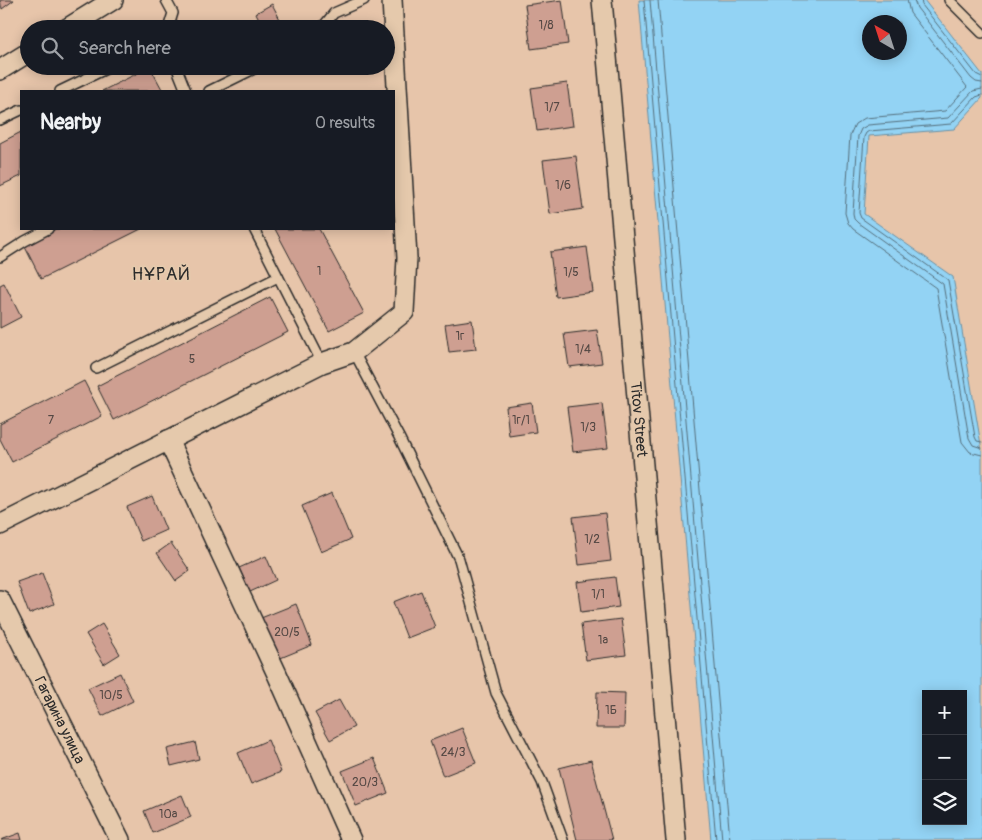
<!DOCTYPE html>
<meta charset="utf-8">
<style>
:root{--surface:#171b24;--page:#20242c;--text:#f1f3f6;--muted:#9ea1a6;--line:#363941}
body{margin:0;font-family:Pangolin,sans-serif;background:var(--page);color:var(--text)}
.controls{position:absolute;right:15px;bottom:15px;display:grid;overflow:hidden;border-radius:0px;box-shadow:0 2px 12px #0003}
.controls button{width:45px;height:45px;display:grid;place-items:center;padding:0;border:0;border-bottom:1px solid var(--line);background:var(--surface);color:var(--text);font:25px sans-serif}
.compass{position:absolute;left:862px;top:15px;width:45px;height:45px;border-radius:50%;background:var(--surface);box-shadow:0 2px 12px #0003;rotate:321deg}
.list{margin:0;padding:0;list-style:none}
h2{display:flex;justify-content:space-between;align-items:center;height:65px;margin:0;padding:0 20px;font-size:21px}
h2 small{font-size:16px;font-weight:400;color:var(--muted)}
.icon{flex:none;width:28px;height:28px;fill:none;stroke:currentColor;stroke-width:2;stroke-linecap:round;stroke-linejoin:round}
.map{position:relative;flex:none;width:982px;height:840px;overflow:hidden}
.search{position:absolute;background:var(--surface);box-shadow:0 2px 12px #0003;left:20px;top:20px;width:375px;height:55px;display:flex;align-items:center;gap:12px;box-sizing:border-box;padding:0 18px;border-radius:28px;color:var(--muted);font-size:19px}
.panel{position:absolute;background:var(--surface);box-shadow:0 2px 12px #0003;left:20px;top:90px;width:375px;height:140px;border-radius:0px}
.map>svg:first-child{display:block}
</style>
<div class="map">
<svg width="982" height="840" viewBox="0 0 982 840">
<rect width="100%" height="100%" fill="#e7c5aa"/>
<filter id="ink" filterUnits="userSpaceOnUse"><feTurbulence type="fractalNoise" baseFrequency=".02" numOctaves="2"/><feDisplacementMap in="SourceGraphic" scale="10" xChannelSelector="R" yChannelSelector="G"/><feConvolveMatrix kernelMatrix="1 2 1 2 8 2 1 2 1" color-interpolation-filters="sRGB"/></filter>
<g filter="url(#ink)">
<path fill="#93d3f4" stroke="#6990a4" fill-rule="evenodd" d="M 639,0 L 924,0 L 982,74 L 982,98 L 954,129 L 869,136 L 864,214 L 953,277 L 982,451 L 982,840 L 711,840 ZM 870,22 L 900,22 L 900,52 L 870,52 ZM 926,694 L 963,694 L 963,821 L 926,821 Z"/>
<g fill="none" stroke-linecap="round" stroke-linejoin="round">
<g stroke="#556e7b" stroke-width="1">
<polyline points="644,0 716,840"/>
<polyline points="650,0 722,840"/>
<polyline points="658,0 730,840"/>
<polyline points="907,0 910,13 967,87 945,111 865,118 855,124 850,135 845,213 848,223 853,229 936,288 962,442 970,452 982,455"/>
<polyline points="914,0 917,8 971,78 976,82 982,83"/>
<polyline points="921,0 922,5 976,74 982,77"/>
<polyline points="982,89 973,91 948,118 868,125 861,129 858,136 853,213 854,219 858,223 943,284 969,438 973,445 982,448"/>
<polyline points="982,95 976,97 951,124 869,131 866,133 864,137 859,213 861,218 948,280 975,437 977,441 982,442"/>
</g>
</g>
<g fill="#ce9f91" stroke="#2b2b2b">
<polygon points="0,0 14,0 2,9"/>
<polygon points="562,0 568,44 531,49 525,5"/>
<polygon points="272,4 285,29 264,29 256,13"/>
<polygon points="150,67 163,91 102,91"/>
<polygon points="567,83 573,126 537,131 531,88"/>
<polygon points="21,132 21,176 0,186 0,143"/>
<polygon points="576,156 583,209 550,214 543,160"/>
<polygon points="56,229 141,229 41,279 24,245"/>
<polygon points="275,229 319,229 364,313 329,331"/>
<polygon points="587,247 593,292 556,297 550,252"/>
<polygon points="4,283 21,317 0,328 0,285"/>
<polygon points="270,297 288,332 114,420 97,386"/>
<polygon points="472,320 476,349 449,352 445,324"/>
<polygon points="597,330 602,363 569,367 564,334"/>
<polygon points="84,381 102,416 12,462 0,439 0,424"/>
<polygon points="532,403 536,432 509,436 506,407"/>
<polygon points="602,403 608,448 573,452 567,407"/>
<polygon points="332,493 351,539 321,552 302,506"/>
<polygon points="152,496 166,530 141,541 127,507"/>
<polygon points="605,513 611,561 579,565 573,517"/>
<polygon points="171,543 190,571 176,581 157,553"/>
<polygon points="266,556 276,580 250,592 239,568"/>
<polygon points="42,573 54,604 29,614 17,582"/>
<polygon points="615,577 619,607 581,612 577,582"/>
<polygon points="421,591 435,627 407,638 393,602"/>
<polygon points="296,604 312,645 278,659 261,618"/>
<polygon points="621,619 626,655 586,660 581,624"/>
<polygon points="102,624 120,654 104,664 86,634"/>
<polygon points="120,673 133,701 102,716 88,688"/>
<polygon points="597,692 625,693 624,728 596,728"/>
<polygon points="339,700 354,727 330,740 315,713"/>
<polygon points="462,728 476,763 443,776 430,741"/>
<polygon points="268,740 281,772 251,784 238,753"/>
<polygon points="195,742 199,759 171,766 167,749"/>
<polygon points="374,758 388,793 356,806 342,771"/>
<polygon points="591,760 612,840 577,840 559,768"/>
<polygon points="182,795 191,817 153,833 144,811"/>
<polygon points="20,833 22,840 1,840"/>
</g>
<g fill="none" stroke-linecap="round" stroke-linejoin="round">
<g stroke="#2b2b2b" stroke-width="12">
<g id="lane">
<polyline points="166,0 173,13 168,29"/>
<polyline points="949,0 982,33"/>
<polyline points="321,29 334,13 364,0"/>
<polyline points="176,66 186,91"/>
<polyline points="60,91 112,66"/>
<polyline points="209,91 260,66"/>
<polyline points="0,120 21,110"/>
<polyline points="254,229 322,363"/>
<polyline points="0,257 25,241 48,229"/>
<polyline points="354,352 399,437 459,559 496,693 542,782 563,840"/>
<polyline points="96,368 278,277"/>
</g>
</g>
<g stroke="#2b2b2b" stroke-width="22">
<g id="street">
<path id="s1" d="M 602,0 L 676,840"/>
<polyline points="66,29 113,0"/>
<polyline points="0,70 29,52"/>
<polyline points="168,440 277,674 351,840"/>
<polyline points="0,525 322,363 354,352 404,312 407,258 392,0"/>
<path id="s2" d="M 0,600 L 120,840"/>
</g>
</g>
<use href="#lane" stroke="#e5c9ac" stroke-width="9"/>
<use href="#street" stroke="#e5c9ac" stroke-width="19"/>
</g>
</g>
<g text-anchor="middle" stroke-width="4" stroke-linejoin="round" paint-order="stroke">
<g font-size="12" fill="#544844">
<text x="546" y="29">1/8</text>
<text x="552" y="111">1/7</text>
<text x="563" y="189">1/6</text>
<text x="319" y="275">1</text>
<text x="571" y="276">1/5</text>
<text x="460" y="340">1г</text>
<text x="583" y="353">1/4</text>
<text x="192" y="363">5</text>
<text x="51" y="424">7</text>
<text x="521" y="424">1г/1</text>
<text x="588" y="431">1/3</text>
<text x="592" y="543">1/2</text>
<text x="598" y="598">1/1</text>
<text x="287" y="636">20/5</text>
<text x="603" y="644">1а</text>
<text x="111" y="699">10/5</text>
<text x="611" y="714">1Б</text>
<text x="453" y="756">24/3</text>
<text x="365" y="786">20/3</text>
<text x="168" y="818">10а</text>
</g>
<g font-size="15" fill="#2b2b2b" stroke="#e5c9ac">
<text dy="5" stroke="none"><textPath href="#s1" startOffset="421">Titov Street</textPath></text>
<text dy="5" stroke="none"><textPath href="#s2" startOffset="134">Гагарина улица</textPath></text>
</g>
<g font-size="18" letter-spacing="1" fill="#2b2b2b" stroke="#e5c9ac">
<text x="161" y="280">НҰРАЙ</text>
</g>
</g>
</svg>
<div class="controls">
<button>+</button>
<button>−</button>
<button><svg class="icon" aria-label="layers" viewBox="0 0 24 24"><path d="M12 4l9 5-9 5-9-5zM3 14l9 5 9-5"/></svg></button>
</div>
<svg class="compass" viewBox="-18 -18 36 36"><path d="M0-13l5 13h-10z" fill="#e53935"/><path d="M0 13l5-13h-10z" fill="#9ea1a6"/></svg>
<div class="search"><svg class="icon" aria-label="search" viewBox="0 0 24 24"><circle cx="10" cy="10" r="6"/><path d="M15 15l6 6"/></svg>Search here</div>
<section class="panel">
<h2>Nearby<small>0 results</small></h2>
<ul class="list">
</ul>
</section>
</div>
